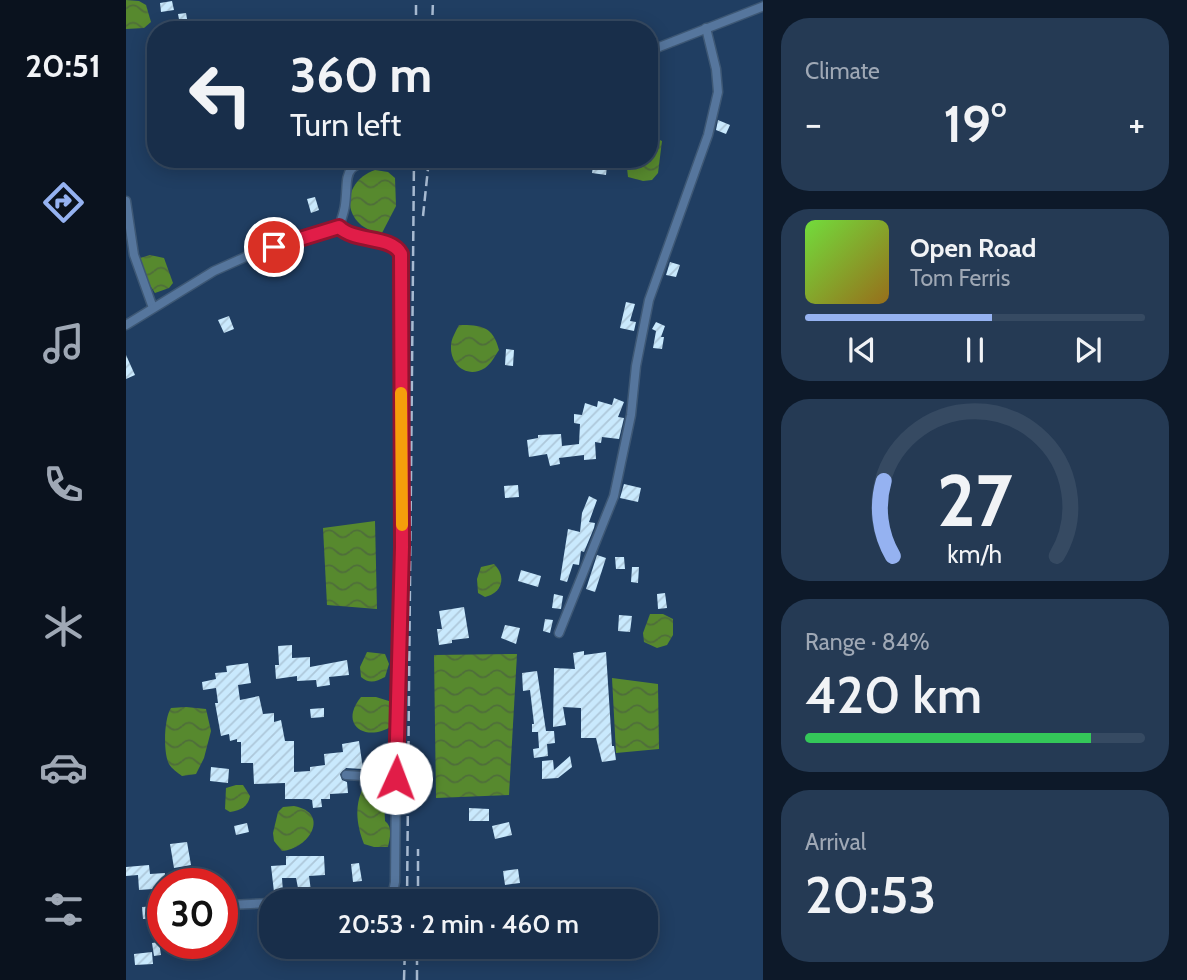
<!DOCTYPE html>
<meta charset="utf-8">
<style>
body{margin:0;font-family:Cabin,sans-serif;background:#253a54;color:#f1f3f6;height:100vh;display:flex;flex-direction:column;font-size:26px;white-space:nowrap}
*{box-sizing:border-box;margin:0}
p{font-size:23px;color:#9fa8b5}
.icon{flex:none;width:38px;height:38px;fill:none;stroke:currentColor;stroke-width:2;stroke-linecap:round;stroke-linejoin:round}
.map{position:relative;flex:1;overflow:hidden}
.drawer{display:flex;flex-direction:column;gap:18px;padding:18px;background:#0d1929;width:424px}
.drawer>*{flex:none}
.banner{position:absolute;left:21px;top:21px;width:511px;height:147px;border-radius:28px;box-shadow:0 4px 18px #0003,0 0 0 2px #364a62;background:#182e4a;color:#f1f3f6;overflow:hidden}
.speed{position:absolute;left:21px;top:868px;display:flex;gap:14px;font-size:35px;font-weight:700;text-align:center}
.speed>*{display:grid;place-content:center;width:91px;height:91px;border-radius:50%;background:#182e4a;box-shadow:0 4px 18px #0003,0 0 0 2px #364a62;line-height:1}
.speed .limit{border:10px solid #d22;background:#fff;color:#111}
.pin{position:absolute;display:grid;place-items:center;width:60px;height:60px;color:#fff;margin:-30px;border:4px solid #fff;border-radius:50%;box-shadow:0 2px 7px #0007}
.me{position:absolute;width:77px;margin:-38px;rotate:2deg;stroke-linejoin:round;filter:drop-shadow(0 0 5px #0008)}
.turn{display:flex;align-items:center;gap:24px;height:147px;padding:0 28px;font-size:32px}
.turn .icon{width:91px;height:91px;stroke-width:2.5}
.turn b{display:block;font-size:49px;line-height:60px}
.big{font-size:52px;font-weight:600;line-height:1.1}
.drawer .card{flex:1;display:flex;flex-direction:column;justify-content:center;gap:10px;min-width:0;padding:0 24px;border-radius:28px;background:#253a54}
.drawer .dial{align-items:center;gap:0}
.dial svg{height:182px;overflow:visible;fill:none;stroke:#364a62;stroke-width:7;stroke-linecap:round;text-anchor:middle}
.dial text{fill:#f1f3f6;stroke:none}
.song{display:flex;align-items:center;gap:21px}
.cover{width:84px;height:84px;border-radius:10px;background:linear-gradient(135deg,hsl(100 70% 55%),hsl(40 70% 35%))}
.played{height:7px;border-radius:4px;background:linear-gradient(90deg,#95b2f1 55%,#364a62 55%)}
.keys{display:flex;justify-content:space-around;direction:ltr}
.heat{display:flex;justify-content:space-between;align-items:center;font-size:38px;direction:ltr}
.charge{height:10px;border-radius:5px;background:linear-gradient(90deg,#34c759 84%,#364a62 0)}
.trip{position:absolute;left:133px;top:889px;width:399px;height:70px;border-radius:28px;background:#182e4a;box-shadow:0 4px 18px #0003,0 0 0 2px #364a62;font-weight:600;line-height:70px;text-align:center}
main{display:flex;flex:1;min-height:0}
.dock{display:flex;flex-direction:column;width:126px;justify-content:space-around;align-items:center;background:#0a121e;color:#9fa8b5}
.dock .icon{width:49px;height:49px}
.dock .active{color:#95b2f1}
.dock b{font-size:32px;color:#f1f3f6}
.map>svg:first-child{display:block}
.water{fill:url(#water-waves)}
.building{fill:url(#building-hatch)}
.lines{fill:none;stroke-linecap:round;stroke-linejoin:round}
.minor-casing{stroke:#3e5875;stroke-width:11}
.minor{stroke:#56769d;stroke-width:8}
.rail{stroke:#a7bad1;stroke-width:2.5;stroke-dasharray:10 5;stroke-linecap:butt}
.route-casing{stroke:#92132f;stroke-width:18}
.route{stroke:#e11d48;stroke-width:12}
.slow{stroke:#f59e0b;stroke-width:12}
</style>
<main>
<nav class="dock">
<b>20:51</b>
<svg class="icon active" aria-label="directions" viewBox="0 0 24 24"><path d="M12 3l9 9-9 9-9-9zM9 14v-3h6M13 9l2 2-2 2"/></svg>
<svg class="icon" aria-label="music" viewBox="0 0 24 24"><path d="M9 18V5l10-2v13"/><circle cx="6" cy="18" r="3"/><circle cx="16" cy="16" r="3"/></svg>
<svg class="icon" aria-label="phone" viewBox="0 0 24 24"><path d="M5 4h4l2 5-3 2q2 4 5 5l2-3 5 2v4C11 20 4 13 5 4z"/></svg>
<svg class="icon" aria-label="climate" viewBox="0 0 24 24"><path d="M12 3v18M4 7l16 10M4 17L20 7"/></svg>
<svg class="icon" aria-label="car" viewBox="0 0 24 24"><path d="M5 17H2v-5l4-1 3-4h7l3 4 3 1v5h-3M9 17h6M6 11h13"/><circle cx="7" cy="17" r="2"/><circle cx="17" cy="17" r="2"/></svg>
<svg class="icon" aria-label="filters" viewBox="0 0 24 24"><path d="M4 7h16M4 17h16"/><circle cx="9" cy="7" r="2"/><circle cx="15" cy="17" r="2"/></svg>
</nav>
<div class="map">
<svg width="638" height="980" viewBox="0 0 638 980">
<defs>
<pattern id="water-waves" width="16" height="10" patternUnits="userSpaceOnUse" patternTransform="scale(1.75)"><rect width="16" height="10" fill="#57892e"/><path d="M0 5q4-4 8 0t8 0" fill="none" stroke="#4f6e3a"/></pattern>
<pattern id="building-hatch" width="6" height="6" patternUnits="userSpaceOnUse" patternTransform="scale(1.75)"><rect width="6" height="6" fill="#c9e9fd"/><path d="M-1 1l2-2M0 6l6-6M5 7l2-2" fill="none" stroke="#aec8da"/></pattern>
</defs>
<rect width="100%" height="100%" fill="#203e62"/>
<g class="water">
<polygon points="0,0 13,1 20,5 25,22 18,28 0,29"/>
<polygon points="523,135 536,141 532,173 526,180 517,181 502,177 500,159 523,159"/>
<path d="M249 170 262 172 269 178 270 206 256 233C217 229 212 183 249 170Z"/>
<polygon points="24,255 38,258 47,283 43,288 29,293 15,272 14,258"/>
<path d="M333 325C355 325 367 326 373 350 369 356 365 364 359 368 341 379 324 365 325 346 325 339 330 331 333 325Z"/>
<polygon points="249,521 251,609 201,605 197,528"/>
<path d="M368 564C381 577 376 593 359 597L352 593 351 579 355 567Z"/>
<polygon points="524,614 537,614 547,619 547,635 541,645 531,648 518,642 517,633"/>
<path d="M241 652 259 654 263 664 259 677C250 682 243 684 235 677L234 667Z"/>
<polygon points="391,654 383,795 310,798 308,655"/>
<polygon points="486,678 532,684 533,749 490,753"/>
<path d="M235 697H250L266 702V726C240 743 212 725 235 697Z"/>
<path d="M60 707 80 709 85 731 78 758 70 774 56 776C52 773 45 768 43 764 37 753 38 718 45 708Z"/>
<path d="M239 784H263L258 799 259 821C267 827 264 838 262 847H248L238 844C230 823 228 804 239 784Z"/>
<path d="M110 785H117L124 796C122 807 115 810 104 812L99 809 100 788Z"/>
<path d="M168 806C205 813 183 849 156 851L148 841 147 833 152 812 157 807Z"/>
</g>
<g class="building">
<polygon points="46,1 48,10 35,12 34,3"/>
<polygon points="60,13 63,30 55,30 52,14"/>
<polygon points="592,120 604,125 600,134 590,130"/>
<polygon points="468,159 476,159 475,165 481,166 480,175 466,173"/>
<polygon points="189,197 193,210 185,213 181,199"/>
<polygon points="544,262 554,265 550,277 540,275"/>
<polygon points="500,302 509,304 504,321 510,322 508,331 494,328"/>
<polygon points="103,316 108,329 98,333 92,320"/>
<polygon points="530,322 539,326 535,337 538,337 536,349 527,348 530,331 526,329"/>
<polygon points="380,349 388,350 387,366 379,365"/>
<polygon points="0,355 9,375 0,379"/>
<polygon points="488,398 498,402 492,417 498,418 493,439 476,437 475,443 469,442 470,459 458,460 458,455 433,458 434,464 424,466 421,454 403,457 401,440 412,438 412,435 435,434 436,446 453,444 454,424 448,423 448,414 456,415 459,403 471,407 472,401 486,405"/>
<polygon points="498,484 515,488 512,502 494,498"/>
<polygon points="392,485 393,497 379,498 378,486"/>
<polygon points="463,496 471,500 463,522 469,523 468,528 458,552 455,551 453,565 447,564 441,582 434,580 442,529 454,532 456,513"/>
<polygon points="471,555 480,558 469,592 460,589"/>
<polygon points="489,557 498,557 499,569 490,569"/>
<polygon points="506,567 513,567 512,583 505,582"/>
<polygon points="395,570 415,576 412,587 392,581"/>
<polygon points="539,593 541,608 532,609 531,594"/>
<polygon points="428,594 437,596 435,609 426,608"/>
<polygon points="338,607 343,638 326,640 326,643 313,645 311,629 316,629 313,611"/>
<polygon points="493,615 506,616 504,632 492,631"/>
<polygon points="419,619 427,620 424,633 417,631"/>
<polygon points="379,625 394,628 390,644 375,638"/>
<polygon points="166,645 166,658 184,657 184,667 221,660 223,675 203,677 204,685 191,687 190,680 171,681 171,676 150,679 149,665 153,665 152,646"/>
<polygon points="458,651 458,655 480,652 486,746 488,746 490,760 476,762 470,738 455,738 455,708 437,707 440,725 427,727 428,668 449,669 447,653"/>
<polygon points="122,663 125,683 112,685 114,700 133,696 137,714 148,713 148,722 155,720 159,741 168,741 168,772 184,771 184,767 199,765 198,754 217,752 216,744 233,741 237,769 220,768 214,774 216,780 221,782 222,793 204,794 204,799 195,799 196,807 187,808 186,800 183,799 159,799 159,783 128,784 127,763 115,763 115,742 111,742 111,739 104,741 103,734 95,736 89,703 92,703 90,688 77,690 76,682 90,679 89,673 101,672 100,666"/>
<polygon points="411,671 420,731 428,731 429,743 421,744 422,756 408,758 407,749 413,748 412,732 406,732 406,724 408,724 404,690 397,691 396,673"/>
<polygon points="198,708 198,717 185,718 184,709"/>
<polygon points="444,756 446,767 432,778 416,779 416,761 427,760 428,770"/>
<polygon points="85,767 103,769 102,783 84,781"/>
<polygon points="343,808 363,809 363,821 343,821"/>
<polygon points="383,822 386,835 369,839 366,826"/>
<polygon points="121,823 123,832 110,835 108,826"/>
<polygon points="61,842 65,865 48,868 44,844"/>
<polygon points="160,856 198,856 199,875 183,876 185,891 173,893 170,878 156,878 157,892 148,892 145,866 160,865"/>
<polygon points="233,863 236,881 227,882 225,864"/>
<polygon points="23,865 24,874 39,873 37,901 28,902 27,889 13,890 12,875 0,876 0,867"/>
<polygon points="392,869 394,883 379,885 377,871"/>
<polygon points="30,906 31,918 17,919 16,907"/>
<polygon points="33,942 35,955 28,956 26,943"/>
<polygon points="26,952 27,964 9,965 8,954"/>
</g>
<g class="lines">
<defs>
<g id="minor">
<polyline points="523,51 638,6"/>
<polyline points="0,201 8,255 27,308"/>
<path d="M213 227C230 243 265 235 275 254L276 547 270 778 220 775"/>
<path d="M0 325 88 271 126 254 213 227C215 220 218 213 219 205 223 175 214 165 253 159"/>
<polyline points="433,633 488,496 505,415 510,366 523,300 582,135 592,92 590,69 580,28"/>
<polyline points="168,901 258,896 267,892 269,882 270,778"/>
<polyline points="103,905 145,903"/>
</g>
</defs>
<use href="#minor" class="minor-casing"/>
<use href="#minor" class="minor"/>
<g class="rail">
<polyline points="290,30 290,0"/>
<polyline points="306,30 307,0"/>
<polyline points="297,216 303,159"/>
<polyline points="281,901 288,159"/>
<polyline points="292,901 292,849"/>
<polyline points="278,980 279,947"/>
<polyline points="291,980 291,947"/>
</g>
</g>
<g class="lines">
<defs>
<path id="route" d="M148 247 213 227C230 243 265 235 275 254L276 547 270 778"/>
</defs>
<use href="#route" class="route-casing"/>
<use href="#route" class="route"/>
<polyline class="slow" points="275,393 276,525"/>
</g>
</svg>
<div class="speed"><div class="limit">30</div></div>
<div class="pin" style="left:148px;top:247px;background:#d93025"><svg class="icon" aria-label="arrive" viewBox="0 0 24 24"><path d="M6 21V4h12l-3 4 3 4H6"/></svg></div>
<svg class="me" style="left:270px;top:778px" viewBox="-20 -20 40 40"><circle r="19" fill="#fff"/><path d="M0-13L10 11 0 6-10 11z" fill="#e11d48"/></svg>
<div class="trip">20:53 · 2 min · 460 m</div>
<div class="banner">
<div class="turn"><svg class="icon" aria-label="left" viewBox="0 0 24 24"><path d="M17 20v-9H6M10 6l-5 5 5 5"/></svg><div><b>360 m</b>Turn left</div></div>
</div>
</div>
<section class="drawer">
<div class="card"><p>Climate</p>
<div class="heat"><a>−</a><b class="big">19°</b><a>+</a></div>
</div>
<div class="card">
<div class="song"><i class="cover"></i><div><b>Open Road</b><p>Tom Ferris</p></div></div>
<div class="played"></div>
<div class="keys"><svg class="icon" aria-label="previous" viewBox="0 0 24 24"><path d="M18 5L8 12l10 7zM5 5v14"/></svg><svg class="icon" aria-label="pause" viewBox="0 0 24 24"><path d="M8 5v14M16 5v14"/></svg><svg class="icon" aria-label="next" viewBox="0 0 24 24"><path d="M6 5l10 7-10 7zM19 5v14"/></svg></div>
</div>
<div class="card dial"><svg viewBox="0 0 100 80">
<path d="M14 69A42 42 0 1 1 86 69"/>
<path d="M14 69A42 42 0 0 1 10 36" stroke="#95b2f1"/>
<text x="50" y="56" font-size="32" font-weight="700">27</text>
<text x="50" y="72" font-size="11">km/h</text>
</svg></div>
<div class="card"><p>Range · 84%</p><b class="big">420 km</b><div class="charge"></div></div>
<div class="card"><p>Arrival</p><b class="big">20:53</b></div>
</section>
</main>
